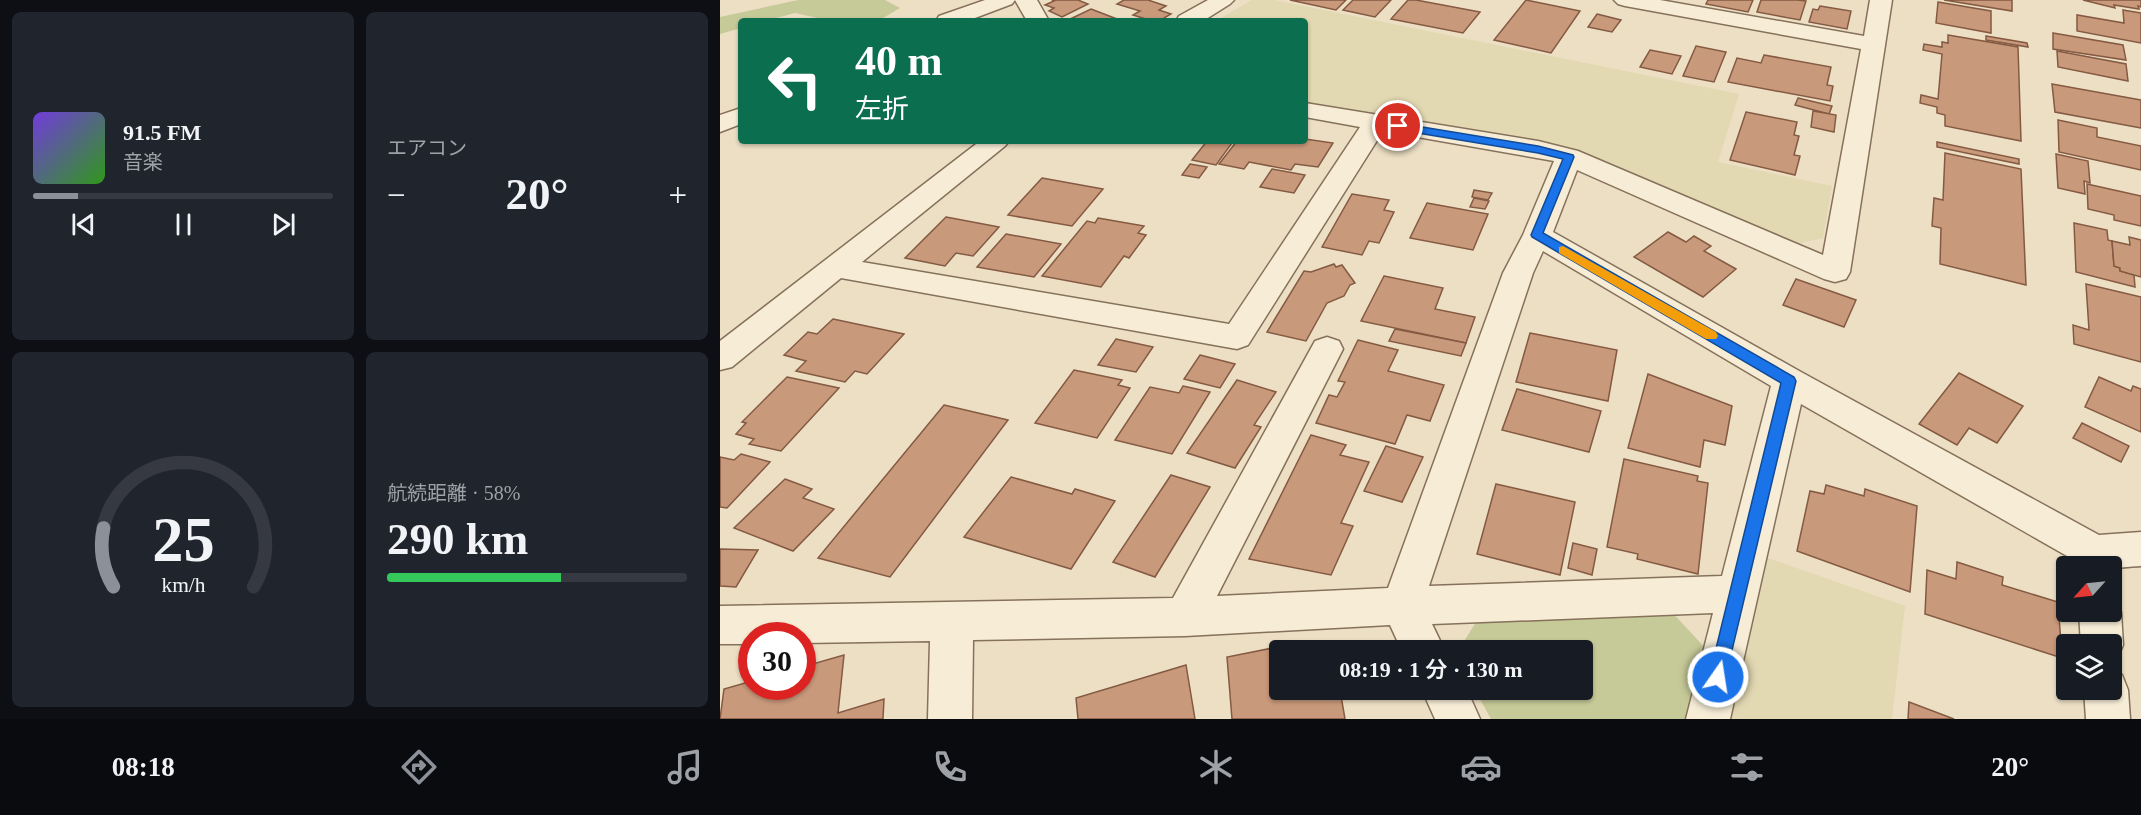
<!DOCTYPE html>
<html lang="ja">
<meta charset="utf-8">
<style>
body{margin:0;font-family:"Times New Roman","Noto Sans JP",serif;background:#20242c;color:#f1f3f6;height:100vh;display:flex;flex-direction:column;font-size:22px;white-space:nowrap}
*{box-sizing:border-box;margin:0}
p{font-size:20px;color:#9ea1a6}
.icon{flex:none;width:33px;height:33px;fill:none;stroke:currentColor;stroke-width:2;stroke-linecap:round;stroke-linejoin:round}
.map{position:relative;flex:1;overflow:hidden}
.drawer{display:flex;flex-direction:column;gap:12px;padding:12px;background:#0d0f14;width:720px}
.drawer>*{flex:none}
.top-card{position:absolute;left:18px;top:18px;width:570px;height:126px;border-radius:6px;box-shadow:0 2px 4px #0004;background:#0b6e4f;color:#fff;overflow:hidden}
.needle{width:39px;rotate:243deg}
.tools{position:absolute;left:1336px;top:556px;display:grid;gap:12px}
.tools a{display:grid;place-items:center;width:66px;height:66px;border-radius:6px;background:#171b24;box-shadow:0 2px 4px #0004;font-size:30px}
.speed{position:absolute;left:18px;top:622px;display:flex;gap:12px;font-size:30px;font-weight:700;text-align:center}
.speed>*{display:grid;place-content:center;width:78px;height:78px;border-radius:50%;background:#171b24;box-shadow:0 2px 4px #0004;line-height:1}
.speed .limit{border:9px solid #d22;background:#fff;color:#111}
.pin{position:absolute;display:grid;place-items:center;width:51px;height:51px;color:#fff;margin:-26px;border:3px solid #fff;border-radius:50%;box-shadow:0 2px 6px #0007}
.me{position:absolute;width:66px;margin:-33px;rotate:13deg;stroke-linejoin:round;filter:drop-shadow(0 0 4px #0008)}
.turn{display:flex;align-items:center;gap:21px;height:126px;padding:0 18px;font-size:27px}
.turn .icon{width:78px;height:78px;stroke-width:2.5}
.turn b{display:block;font-size:42px;line-height:51px}
.big{font-size:45px;font-weight:600;line-height:1.1}
.drawer .tile{flex:1;display:flex;flex-direction:column;justify-content:center;gap:9px;min-width:0;padding:0 21px;border-radius:9px;background:#20242c}
.drawer .dial{align-items:center;gap:0}
.dial svg{height:156px;overflow:visible;fill:none;stroke:#363941;stroke-width:7;stroke-linecap:round;text-anchor:middle}
.dial text{fill:#f1f3f6;stroke:none}
.song{display:flex;align-items:center;gap:18px}
.cover{width:72px;height:72px;border-radius:9px;background:linear-gradient(135deg,hsl(260 70% 55%),hsl(110 70% 35%))}
.played{height:6px;border-radius:3px;background:linear-gradient(90deg,#8c9099 15%,#363941 15%)}
.keys{display:flex;justify-content:space-around;direction:ltr}
.heat{display:flex;justify-content:space-between;align-items:center;font-size:33px;direction:ltr}
.charge{height:9px;border-radius:4px;background:linear-gradient(90deg,#34c759 58%,#363941 0)}
.drawer .tiles{flex:1;display:grid;gap:12px;grid-template-columns:repeat(2,1fr)}
.trip{position:absolute;left:549px;top:640px;width:324px;height:60px;border-radius:6px;background:#171b24;box-shadow:0 2px 4px #0004;font-weight:600;line-height:60px;text-align:center}
.menu{display:flex;height:96px;justify-content:space-around;align-items:center;background:#090b0e;color:#9ea1a6}
.menu .icon{width:42px;height:42px}
.menu .active{color:#8c9099}
.menu b{font-size:27px;color:#f1f3f6}
main{display:flex;flex:1;min-height:0}
.map>svg:first-child{display:block}
.farmland{fill:#e2d8b2}
.green{fill:#c6ca98}
.building{fill:#c9997b;stroke:#845a42;stroke-width:1.5}
.lines{fill:none;stroke-linecap:round;stroke-linejoin:round}
.minor-casing{stroke:#86715b;stroke-width:3}
.minor{fill:#f7edd7;fill-rule:evenodd}
.route{fill:#1a73e8;stroke:#114b97;stroke-width:1.5}
.slow{fill:#f59e0b}
</style>
<main>
<section class="drawer">
<div class="tiles">
<div class="tile">
<div class="song"><i class="cover"></i><div><b>91.5 FM</b><p>音楽</p></div></div>
<div class="played"></div>
<div class="keys"><svg class="icon" aria-label="previous" viewBox="0 0 24 24"><path d="M18 5L8 12l10 7zM5 5v14"/></svg><svg class="icon" aria-label="pause" viewBox="0 0 24 24"><path d="M8 5v14M16 5v14"/></svg><svg class="icon" aria-label="next" viewBox="0 0 24 24"><path d="M6 5l10 7-10 7zM19 5v14"/></svg></div>
</div>
<div class="tile"><p>エアコン</p>
<div class="heat"><a>−</a><b class="big">20°</b><a>+</a></div>
</div>
<div class="tile dial"><svg viewBox="0 0 100 80">
<path d="M14 69A42 42 0 1 1 86 69"/>
<path d="M14 69A42 42 0 0 1 9 39" stroke="#8c9099"/>
<text x="50" y="56" font-size="32" font-weight="700">25</text>
<text x="50" y="72" font-size="11">km/h</text>
</svg></div>
<div class="tile"><p>航続距離 · 58%</p><b class="big">290 km</b><div class="charge"></div></div>
</div>
</section>
<div class="map">
<svg width="1421" height="719" viewBox="0 0 1421 719">
<rect width="100%" height="100%" fill="#ecdfc4"/>
<g class="farmland">
<polygon points="532,0 554,0 1019,94 998,162 1112,186 1103,238 1076,244 848,147 585,102 585,21 496,21"/>
<polygon points="1042,556 1185,606 1172,719 1005,719"/>
</g>
<g class="green">
<polygon points="78,0 165,0 180,8 158,21 111,21 75,13 45,21 21,21 21,28 0,34 0,17"/>
<polygon points="950,610 987,650 971,719 771,719 755,690 862,690 862,651 738,651 761,614"/>
</g>
<g class="building">
<polygon points="332,0 358,0 368,4 342,17 329,11 334,8 325,5 334,1"/>
<polygon points="404,0 428,0 446,6 439,10 451,14 439,21 432,21 413,15 420,11 397,4"/>
<polygon points="570,0 626,0 616,10"/>
<polygon points="633,0 671,0 655,17 623,10"/>
<polygon points="688,0 696,0 760,12 743,33 671,19"/>
<polygon points="806,0 860,11 831,53 774,40"/>
<polygon points="988,0 1033,0 1028,12 986,4"/>
<polygon points="1041,0 1077,0 1086,1 1080,20 1037,12"/>
<polygon points="1224,0 1292,0 1292,11"/>
<polygon points="1363,0 1421,0 1421,7 1418,6 1419,9 1394,5 1395,8"/>
<polygon points="1218,2 1271,11 1271,33 1216,23"/>
<polygon points="1100,6 1131,11 1127,29 1089,22 1093,9 1098,10"/>
<polygon points="371,9 397,19 346,21"/>
<polygon points="1403,10 1421,13 1421,43 1357,31 1357,15 1404,23"/>
<polygon points="877,14 901,20 892,32 868,27"/>
<polygon points="1333,33 1403,45 1406,60 1333,49"/>
<polygon points="1228,35 1298,47 1301,141 1225,126 1225,115 1217,113 1217,107 1200,103 1201,95 1218,99 1222,54 1203,50 1204,44 1222,47 1222,42 1228,43"/>
<polygon points="1266,36 1307,43 1308,47 1266,40"/>
<polygon points="976,46 1006,52 994,82 963,76"/>
<polygon points="930,50 961,56 952,74 920,67"/>
<polygon points="1337,51 1406,64 1408,81 1338,67"/>
<polygon points="1044,55 1111,67 1107,85 1113,86 1110,101 1008,82 1017,58 1041,63"/>
<polygon points="1332,84 1421,100 1421,128 1335,112"/>
<polygon points="1078,98 1112,106 1109,114 1075,105"/>
<polygon points="1093,111 1116,115 1114,132 1091,127"/>
<polygon points="1026,112 1077,122 1074,135 1079,136 1074,155 1080,156 1075,175 1010,160"/>
<polygon points="1338,120 1377,128 1377,137 1421,146 1421,170 1339,152"/>
<polygon points="585,139 613,143 598,167 575,164 571,170 529,162 524,169 499,164 517,141 585,141"/>
<polygon points="487,141 512,143 496,165 472,160"/>
<polygon points="1217,142 1299,159 1299,164 1217,147"/>
<polygon points="1225,153 1301,169 1306,285 1220,264 1221,228 1212,226 1214,198 1223,200"/>
<polygon points="1336,154 1368,161 1370,183 1364,181 1365,194 1338,188"/>
<polygon points="470,164 487,167 479,178 462,175"/>
<polygon points="552,169 585,175 574,193 540,187"/>
<polygon points="322,178 383,189 352,226 288,215"/>
<polygon points="1367,184 1421,196 1421,226 1394,220 1394,215 1368,209"/>
<polygon points="754,190 772,193 768,200 752,197"/>
<polygon points="632,194 669,200 664,210 674,212 659,243 649,241 642,255 602,247"/>
<polygon points="754,198 769,201 765,209 750,207"/>
<polygon points="707,203 768,214 753,250 690,238"/>
<polygon points="226,217 279,227 253,256 236,253 225,266 185,258"/>
<polygon points="378,218 424,226 418,233 426,235 409,258 404,256 381,287 322,276 367,221 375,223"/>
<polygon points="1354,223 1387,230 1388,240 1392,241 1394,266 1400,268 1400,271 1414,275 1415,287 1356,272"/>
<polygon points="948,232 966,242 974,236 991,246 984,251 1016,269 983,297 914,257"/>
<polygon points="286,234 341,244 314,277 257,267"/>
<polygon points="1409,237 1421,240 1421,277 1400,271 1400,268 1394,266 1392,241 1410,245"/>
<polygon points="614,264 616,267 622,265 635,283 630,285 624,296 607,303 586,341 547,332 584,271 591,272"/>
<polygon points="664,276 723,288 715,309 755,317 746,343 641,321"/>
<polygon points="1076,279 1136,300 1124,327 1063,305"/>
<polygon points="1366,284 1421,297 1421,362 1354,344 1353,325 1369,330"/>
<polygon points="113,319 184,334 147,374 135,371 125,382 76,371 86,361 64,355 88,332 97,334"/>
<polygon points="675,329 746,343 741,356 669,341"/>
<polygon points="810,333 897,350 888,401 796,382"/>
<polygon points="396,339 433,347 416,372 378,365"/>
<polygon points="638,340 678,350 668,371 724,385 710,421 687,415 675,444 596,423 609,395 617,397 625,382 618,381"/>
<polygon points="480,355 515,364 500,388 464,379"/>
<polygon points="354,370 402,380 398,385 410,388 377,438 315,423"/>
<polygon points="1239,373 1303,406 1277,443 1249,428 1237,445 1199,424"/>
<polygon points="928,374 1012,406 1005,445 984,440 980,467 908,448"/>
<polygon points="67,377 119,388 61,451 29,444 34,439 16,434 26,423 22,422"/>
<polygon points="1379,377 1411,391 1413,386 1421,389 1421,432 1365,407"/>
<polygon points="517,380 556,392 534,425 541,427 515,468 467,453"/>
<polygon points="463,386 490,392 452,454 395,440 430,387 459,393"/>
<polygon points="797,389 881,411 869,452 782,430"/>
<polygon points="224,405 288,420 170,577 98,558"/>
<polygon points="1362,423 1409,446 1401,462 1353,438"/>
<polygon points="591,435 626,445 620,455 649,462 621,523 633,526 611,575 529,559"/>
<polygon points="666,446 703,457 682,502 644,491"/>
<polygon points="21,454 50,462 7,508 0,507 0,457 14,460"/>
<polygon points="904,459 978,476 977,481 988,483 978,574 917,559 918,554 887,547"/>
<polygon points="451,475 490,487 435,577 393,562"/>
<polygon points="291,477 352,494 355,489 395,501 351,569 244,537"/>
<polygon points="65,479 92,489 83,498 114,509 73,551 14,528"/>
<polygon points="776,484 855,502 840,575 757,554"/>
<polygon points="1106,485 1144,496 1145,489 1197,506 1190,592 1077,551 1090,491 1104,494"/>
<polygon points="853,543 877,549 872,575 848,568"/>
<polygon points="0,549 38,550 16,587 0,586"/>
<polygon points="1237,562 1283,577 1282,585 1338,602 1342,658 1205,614 1207,570 1236,579"/>
<polygon points="588,641 588,647 613,642 614,651 560,651 560,690 620,690 625,719 512,719 507,657"/>
<polygon points="124,655 118,713 164,699 163,719 0,719 4,689 32,681 32,687 82,687 82,667"/>
<polygon points="466,665 475,719 358,719 356,698"/>
<polygon points="1189,702 1234,719 1188,719"/>
</g>
<g class="lines">
<defs>
<g id="minor">
<polygon points="265,0 317,0 329,21 307,21 295,0 292,4 247,21 216,21 219,16"/>
<polygon points="488,0 514,0 510,4 483,21 456,21 459,16"/>
<path d="M894 0H940L1144 36 1150 0H1172L1130 272 1126 279 1115 282 1104 279 857 170 833 232 1081 372 1379 535 1421 532V566C1401 567 1380 571 1361 564L1081 404 1010 719H966L993 613 712 624 725 651H682L670 625 465 636 253 640 252 719H208L210 641 82 643V636H32V644H0V606L453 598 595 341 607 337 619 341 623 349 497 596 668 588 783 273 803 235 834 161 663 131 528 345 517 349 121 278 12 367 0 370V341L260 141H289L285 146 142 262 509 324 640 127 585 117V103L818 141 858 151 1103 255 1141 49 905 6 898 4ZM823 251 1051 386 1002 576 709 586 813 273Z"/>
<polygon points="21,108 21,124 0,132 0,115"/>
<polygon points="1392,598 1401,612 1403,645 1397,659 1392,661 1392,645 1361,645 1359,612 1392,612"/>
<polygon points="1392,671 1402,675 1408,690 1410,719 1366,719 1364,690 1392,690"/>
<polygon points="702,690 747,690 760,719 715,719"/>
</g>
</defs>
<use href="#minor" class="minor-casing"/>
<use href="#minor" class="minor"/>
</g>
<polygon class="route" points="678,123 818,146 853,155 854,157 823,233 1074,377 1076,381 1004,684 998,686 991,684 989,677 1061,383 812,237 811,235 843,159 818,153 674,129 674,124"/>
<polygon class="slow" points="843,246 996,332 998,336 996,339 986,339 839,253 839,247"/>
</svg>
<div class="tools">
<a><svg class="needle" viewBox="-14 -14 28 28"><path d="M0-13l5 13h-10z" fill="#e53935"/><path d="M0 13l5-13h-10z" fill="#9ea1a6"/></svg></a>
<a><svg class="icon" aria-label="layers" viewBox="0 0 24 24"><path d="M12 4l9 5-9 5-9-5zM3 14l9 5 9-5"/></svg></a>
</div>
<div class="speed"><div class="limit">30</div></div>
<div class="pin" style="left:678px;top:126px;background:#d93025"><svg class="icon" aria-label="arrive" viewBox="0 0 24 24"><path d="M6 21V4h12l-3 4 3 4H6"/></svg></div>
<svg class="me" style="left:998px;top:677px" viewBox="-20 -20 40 40"><circle r="17" fill="#1a73e8" stroke="#fff" stroke-width="3"/><path d="M0-11L8 9 0 5-8 9z" fill="#fff"/></svg>
<div class="trip">08:19 · 1 分 · 130 m</div>
<div class="top-card">
<div class="turn"><svg class="icon" aria-label="left" viewBox="0 0 24 24"><path d="M17 20v-9H6M10 6l-5 5 5 5"/></svg><div><b>40 m</b>左折</div></div>
</div>
</div>
</main>
<nav class="menu">
<b>08:18</b>
<svg class="icon active" aria-label="directions" viewBox="0 0 24 24"><path d="M12 3l9 9-9 9-9-9zM9 14v-3h6M13 9l2 2-2 2"/></svg>
<svg class="icon" aria-label="music" viewBox="0 0 24 24"><path d="M9 18V5l10-2v13"/><circle cx="6" cy="18" r="3"/><circle cx="16" cy="16" r="3"/></svg>
<svg class="icon" aria-label="phone" viewBox="0 0 24 24"><path d="M5 4h4l2 5-3 2q2 4 5 5l2-3 5 2v4C11 20 4 13 5 4z"/></svg>
<svg class="icon" aria-label="climate" viewBox="0 0 24 24"><path d="M12 3v18M4 7l16 10M4 17L20 7"/></svg>
<svg class="icon" aria-label="car" viewBox="0 0 24 24"><path d="M5 17H2v-5l4-1 3-4h7l3 4 3 1v5h-3M9 17h6M6 11h13"/><circle cx="7" cy="17" r="2"/><circle cx="17" cy="17" r="2"/></svg>
<svg class="icon" aria-label="filters" viewBox="0 0 24 24"><path d="M4 7h16M4 17h16"/><circle cx="9" cy="7" r="2"/><circle cx="15" cy="17" r="2"/></svg>
<b>20°</b>
</nav>
